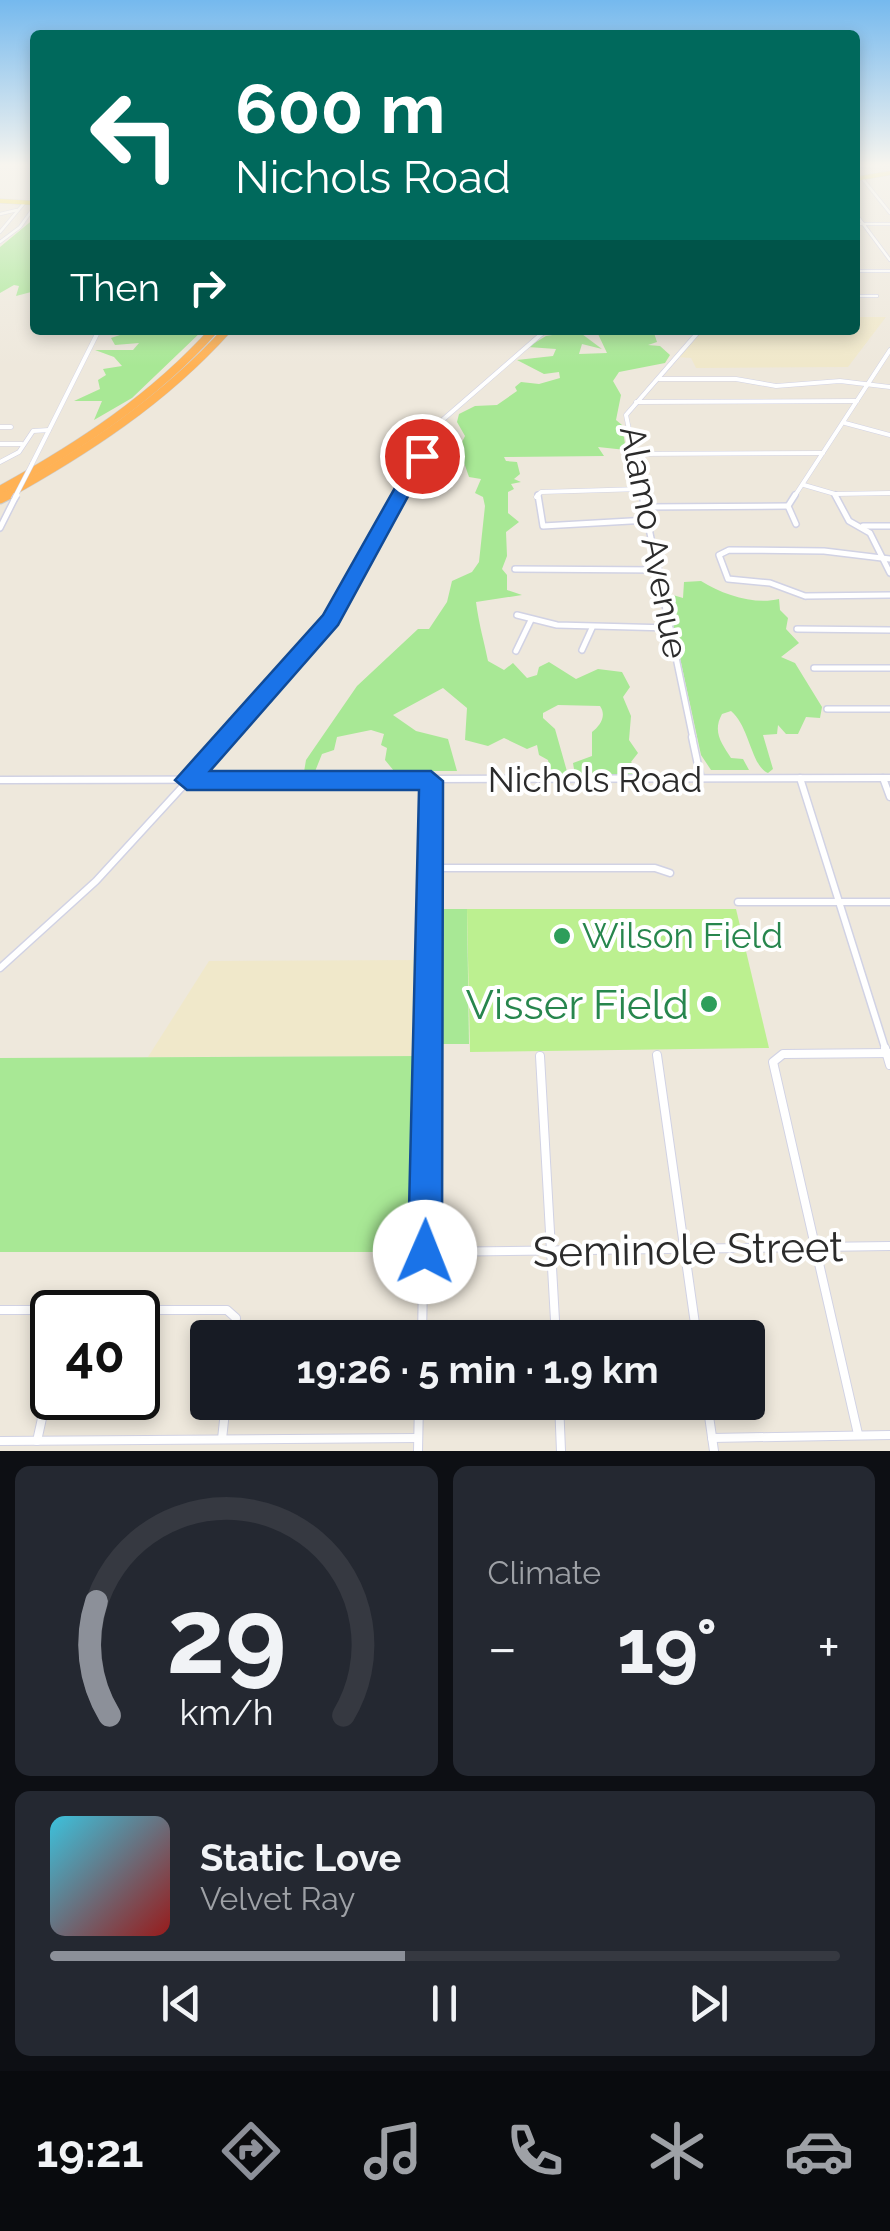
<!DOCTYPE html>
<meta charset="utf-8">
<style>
body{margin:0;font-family:Raleway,sans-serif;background:#242831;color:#f1f3f6;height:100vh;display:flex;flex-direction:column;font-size:38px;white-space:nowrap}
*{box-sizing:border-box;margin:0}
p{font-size:32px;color:#9ea1a6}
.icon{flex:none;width:55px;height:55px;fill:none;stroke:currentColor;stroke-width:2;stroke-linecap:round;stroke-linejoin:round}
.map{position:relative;height:1451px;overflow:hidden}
.details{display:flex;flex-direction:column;gap:15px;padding:15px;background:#0d0f14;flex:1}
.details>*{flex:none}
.hud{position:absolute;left:30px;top:30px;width:830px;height:305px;border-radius:10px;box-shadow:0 5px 15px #0003;background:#00695c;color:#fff;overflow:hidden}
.speed{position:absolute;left:30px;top:1290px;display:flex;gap:20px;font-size:50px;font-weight:700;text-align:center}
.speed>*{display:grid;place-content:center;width:130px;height:130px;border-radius:50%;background:#171b24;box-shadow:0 5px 15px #0003;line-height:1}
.speed .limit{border:5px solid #111;border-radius:15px;background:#fff;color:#111}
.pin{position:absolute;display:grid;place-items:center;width:85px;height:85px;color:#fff;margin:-42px;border:5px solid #fff;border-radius:50%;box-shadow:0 2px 10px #0007}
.me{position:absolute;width:110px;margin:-55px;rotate:1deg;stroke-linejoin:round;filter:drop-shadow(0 0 8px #0008)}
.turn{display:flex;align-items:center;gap:35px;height:210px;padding:0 40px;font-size:45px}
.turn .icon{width:130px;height:130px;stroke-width:2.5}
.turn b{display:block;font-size:70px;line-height:85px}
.then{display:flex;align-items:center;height:95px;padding:0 40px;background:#0003;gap:20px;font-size:38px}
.big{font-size:75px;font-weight:700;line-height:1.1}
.details .card{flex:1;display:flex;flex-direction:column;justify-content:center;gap:15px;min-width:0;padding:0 35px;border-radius:15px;background:#242831}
.details .dial{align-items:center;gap:0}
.dial svg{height:260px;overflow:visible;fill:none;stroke:#363941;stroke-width:7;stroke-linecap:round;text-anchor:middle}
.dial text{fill:#f1f3f6;stroke:none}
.song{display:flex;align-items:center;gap:30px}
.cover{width:120px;height:120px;border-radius:15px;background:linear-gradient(135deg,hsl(190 70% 55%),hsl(0 70% 35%))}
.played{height:10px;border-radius:5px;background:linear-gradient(90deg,#8c9099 45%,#363941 45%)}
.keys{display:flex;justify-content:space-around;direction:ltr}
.heat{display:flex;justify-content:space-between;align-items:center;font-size:55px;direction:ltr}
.details .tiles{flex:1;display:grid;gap:15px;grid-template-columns:1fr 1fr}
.card:last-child{grid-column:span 2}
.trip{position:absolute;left:190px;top:1320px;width:575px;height:100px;border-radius:10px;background:#171b24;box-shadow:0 5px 15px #0003;font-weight:700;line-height:100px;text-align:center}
.menu{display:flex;height:160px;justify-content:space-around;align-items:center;background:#090b0e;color:#9ea1a6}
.menu .icon{width:70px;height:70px}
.menu .selected{color:#8c9099}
.menu b{font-size:45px;color:#f1f3f6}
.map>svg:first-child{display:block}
.education{fill:#f0e8ca}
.green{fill:#a8e895}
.pitch{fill:#bcf090}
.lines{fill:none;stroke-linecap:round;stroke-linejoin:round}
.minor-far4-casing{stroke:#d1d2e4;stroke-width:4}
.minor-far3-casing{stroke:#d1d2e4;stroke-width:5}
.minor-far2-casing{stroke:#d1d2e4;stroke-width:8}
.minor-far1-casing{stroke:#d1d2e4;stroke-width:9}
.minor-casing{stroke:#d1d2e4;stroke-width:10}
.major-casing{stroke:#ccc;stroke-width:5}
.highway-far1-casing{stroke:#ccc;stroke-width:9}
.highway-casing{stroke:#ccc;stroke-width:11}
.minor-far4{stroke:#fff;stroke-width:2.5}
.minor-far3{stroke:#fff;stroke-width:4}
.minor-far2{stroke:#fff;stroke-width:5}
.minor-far1{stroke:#fff;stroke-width:6}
.minor{stroke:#fff;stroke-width:8}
.major{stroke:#f9e555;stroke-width:4}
.highway-far1{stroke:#ffb255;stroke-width:8}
.highway{stroke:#ffb255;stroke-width:9}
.minor-bridge-far1-casing{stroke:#d1d2e4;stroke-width:5;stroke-linecap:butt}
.minor-bridge-casing{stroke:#d1d2e4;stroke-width:8;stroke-linecap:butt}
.minor-bridge-far1{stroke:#fff;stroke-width:4}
.minor-bridge{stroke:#fff;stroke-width:5}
.route{fill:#1a73e8;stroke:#114b97;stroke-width:2.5}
.leisure-dot{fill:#2e9e5b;stroke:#fff;stroke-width:4}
.labels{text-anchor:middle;stroke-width:8;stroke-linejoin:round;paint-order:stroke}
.street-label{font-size:35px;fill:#2b2b2b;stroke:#fff}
.leisure-label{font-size:35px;fill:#27864d;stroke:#fff;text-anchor:start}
.near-leisure-label{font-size:42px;fill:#27864d;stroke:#fff;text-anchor:end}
.near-street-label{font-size:42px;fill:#2b2b2b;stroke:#fff}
</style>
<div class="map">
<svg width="890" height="1451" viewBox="0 0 890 1451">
<rect width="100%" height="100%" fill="#eee8dc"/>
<g class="education">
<polygon points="855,317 886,317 848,367 696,368 691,358 678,357 702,330 855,330"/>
<polygon points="425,960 422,1056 148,1057 209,961"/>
</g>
<g class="green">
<polygon points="35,218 35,291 16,296 19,286 14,285 0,293 0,247"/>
<polygon points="135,330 203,330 132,398 94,420 102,401 74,401 100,389 98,380 106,375 103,369 122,366 114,357 95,350 133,350 139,343 115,345 111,338"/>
<path d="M583 330 654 333 657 342 648 345 660 346 670 355 665 363 619 372 613 381 621 395 616 420 622 425 626 450 598 447 604 456 504 457 506 461 517 462 520 474 514 479 521 482 511 484 514 489 508 492V513L519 522 506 532 507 556 502 569 507 575V590L522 595 476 602C479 625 484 641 488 661L504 670 513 663 527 678 537 675 539 667 549 662 576 679 598 669 622 672 630 687 623 697 631 716 629 740 638 753 631 762 642 774 575 775 573 763 592 756V732C600 726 607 716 600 706L558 705 543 713V718L555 729 568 775 551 774 548 760 539 755 537 745 527 749 504 738 488 746 465 740 467 708 443 688 393 715 416 731 448 739 457 771H394L385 760 387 748 381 745 384 734 371 730 337 737 334 750 322 754 314 774 304 772 306 760 357 686 418 629H429L447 602 452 581 472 572 479 562 485 506 483 497 475 493 481 479 469 477 459 448 465 436 457 422 459 414 475 406 497 405 517 391 515 387 521 382 539 384 560 378 559 372 544 374 517 360 553 356 556 349 528 347 546 336 578 331 602 349 582 344 579 354 607 353 598 334Z"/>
<path d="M701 581C723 595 755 605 779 599L780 610 788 618 786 629 799 643 781 657 795 663 822 707 820 718 806 717 798 734H786L778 725 777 734 763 735 773 769 768 773C751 766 750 727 731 711L722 714C712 732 722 744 731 758L743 759 749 770H711L701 755 666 593 683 598 684 582Z"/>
<polygon points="434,909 467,909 469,1044 432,1044"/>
<polygon points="422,1056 414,1252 0,1252 0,1058"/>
</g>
<polygon class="pitch" points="467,909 736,909 769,1048 470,1052"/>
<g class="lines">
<defs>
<g id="minor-far4">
<polyline points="855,166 890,165"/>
<polyline points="862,178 890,213"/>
<polyline points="855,213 890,260"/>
<polyline points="0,214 17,210"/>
<polyline points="855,224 890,224"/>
<polyline points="0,232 25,202"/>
<polyline points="0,242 20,227 35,206"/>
<polyline points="855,271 890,271"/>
<polyline points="855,296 877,296"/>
</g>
<g id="minor-far3">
<polyline points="659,379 736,379 776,386 840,381 890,387"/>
<polyline points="636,402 857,401"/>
<polyline points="845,423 890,435"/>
<polyline points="0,427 11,427"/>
<polyline points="0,444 22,444"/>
<polyline points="634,454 823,453"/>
<polyline points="0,462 19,452 33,431 49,430"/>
<polyline points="32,464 99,330"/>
<polyline points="804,485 835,494 890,493"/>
<polyline points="399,497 439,423 546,330"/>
<polyline points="536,497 541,492 641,489"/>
<polyline points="643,497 626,415 700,330"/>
<polyline points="794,497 890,350"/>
</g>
<g id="minor-far2">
<polyline points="538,495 543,526 648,520"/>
<polyline points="642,495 693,739"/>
<polyline points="795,495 788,506 796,524"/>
<polyline points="835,495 849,521 870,533 890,573"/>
<polyline points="645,507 788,506"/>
<polyline points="863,526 890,526"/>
<polyline points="0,528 14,500"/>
<polyline points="515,569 659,570"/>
<polyline points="805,596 770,583 728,579 719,555 729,550 824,551 890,559"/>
<polyline points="806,596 890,595"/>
<polyline points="517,615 557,625 670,628"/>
<polyline points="797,629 890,630"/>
<polyline points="582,650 592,628"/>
<polyline points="516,651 531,620"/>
<polyline points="814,668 890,668"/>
<polyline points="827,709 890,709"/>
<polyline points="225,739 303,654 346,596 400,495"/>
</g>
<g id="minor-far1">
<polyline points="692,737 701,779"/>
<polyline points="800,778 886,1051"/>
<polyline points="883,778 890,797"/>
<polyline points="0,780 890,778"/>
<polyline points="431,868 655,868 670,873"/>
<polyline points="738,902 890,902"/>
<polyline points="0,968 96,881 228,737"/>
<polyline points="427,1051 431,781"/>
</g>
<g id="minor">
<polyline points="885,1048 890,1065"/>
<polyline points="657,1055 697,1338"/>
<polyline points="540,1056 556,1338"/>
<polyline points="425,1252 890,1246"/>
<polyline points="0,1310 227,1310 236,1318 234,1338"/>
<polyline points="422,1338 427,1048"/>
<polyline points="559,1402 561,1451"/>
<polyline points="707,1402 714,1451"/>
<polyline points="858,1434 773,1062 783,1054 890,1053"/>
<polyline points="712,1438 890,1435"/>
<polyline points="222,1439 226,1402"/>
<polyline points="0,1441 418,1438"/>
<polyline points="37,1441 52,1373"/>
<polyline points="418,1451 419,1402"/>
</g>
<g id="major">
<polyline points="855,179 890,173"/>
<polyline points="0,201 35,203"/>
</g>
<g id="highway-far1">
<path d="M0 490C80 446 153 398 214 330"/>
<path d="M3 497C86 451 163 401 227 330"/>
</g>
<polyline id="highway" points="0,499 8,495"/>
</defs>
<use href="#minor-far4" class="minor-far4-casing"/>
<use href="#minor-far3" class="minor-far3-casing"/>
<use href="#minor-far2" class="minor-far2-casing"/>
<use href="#minor-far1" class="minor-far1-casing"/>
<use href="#minor" class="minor-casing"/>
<use href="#major" class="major-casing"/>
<use href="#highway-far1" class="highway-far1-casing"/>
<use href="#highway" class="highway-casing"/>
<use href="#minor-far4" class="minor-far4"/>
<use href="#minor-far3" class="minor-far3"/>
<use href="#minor-far2" class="minor-far2"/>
<use href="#minor-far1" class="minor-far1"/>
<use href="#minor" class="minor"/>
<use href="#major" class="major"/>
<use href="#highway-far1" class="highway-far1"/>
<use href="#highway" class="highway"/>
<defs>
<polyline id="minor-bridge-far1" points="15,497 32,464"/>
<polyline id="minor-bridge" points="14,500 17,495"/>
</defs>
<use href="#minor-bridge-far1" class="minor-bridge-far1-casing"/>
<use href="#minor-bridge" class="minor-bridge-casing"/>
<use href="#minor-bridge-far1" class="minor-bridge-far1"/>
<use href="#minor-bridge" class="minor-bridge"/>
</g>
<linearGradient id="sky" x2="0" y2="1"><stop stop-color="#75b9ee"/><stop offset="0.45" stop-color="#f7f5ef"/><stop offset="1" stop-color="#f7f5ef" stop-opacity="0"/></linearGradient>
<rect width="890" height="366" fill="url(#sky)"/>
<polygon class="route" points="422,451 430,456 338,625 210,771 431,771 443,781 442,1252 437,1264 425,1269 413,1264 408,1252 419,790 187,790 175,780 323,615 413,456"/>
<g class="leisure-dot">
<circle cx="562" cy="936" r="10"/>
<circle cx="709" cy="1004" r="10"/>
</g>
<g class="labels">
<g class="street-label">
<text transform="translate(654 542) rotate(79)" y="12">Alamo Avenue</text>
<text x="595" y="792">Nichols Road</text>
</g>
<g class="leisure-label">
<text x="582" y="948">Wilson Field</text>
</g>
<g class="near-leisure-label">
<text x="689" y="1019">Visser Field</text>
</g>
<g class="near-street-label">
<text transform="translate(688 1249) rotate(-1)" y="15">Seminole Street</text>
</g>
</g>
</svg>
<div class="speed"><div class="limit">40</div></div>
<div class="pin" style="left:422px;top:456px;background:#d93025"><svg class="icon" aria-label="arrive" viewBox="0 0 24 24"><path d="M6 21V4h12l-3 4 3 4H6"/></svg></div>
<svg class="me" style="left:425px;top:1252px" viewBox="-20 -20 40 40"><circle r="19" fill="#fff"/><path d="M0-13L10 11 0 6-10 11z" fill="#1a73e8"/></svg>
<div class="trip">19:26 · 5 min · 1.9 km</div>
<div class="hud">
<div class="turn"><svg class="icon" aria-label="left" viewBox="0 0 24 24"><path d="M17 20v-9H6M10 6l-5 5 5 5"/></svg><div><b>600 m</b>Nichols Road</div></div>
<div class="then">Then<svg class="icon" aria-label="right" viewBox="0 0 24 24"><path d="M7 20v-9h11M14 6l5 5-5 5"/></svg></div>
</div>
</div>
<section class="details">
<div class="tiles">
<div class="card dial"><svg viewBox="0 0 100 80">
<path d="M14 69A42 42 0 1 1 86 69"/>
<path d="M14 69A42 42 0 0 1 10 34" stroke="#8c9099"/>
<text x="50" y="56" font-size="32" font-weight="700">29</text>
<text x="50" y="72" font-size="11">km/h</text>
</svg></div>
<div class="card"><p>Climate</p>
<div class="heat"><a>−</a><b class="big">19°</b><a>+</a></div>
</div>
<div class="card">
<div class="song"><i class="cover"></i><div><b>Static Love</b><p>Velvet Ray</p></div></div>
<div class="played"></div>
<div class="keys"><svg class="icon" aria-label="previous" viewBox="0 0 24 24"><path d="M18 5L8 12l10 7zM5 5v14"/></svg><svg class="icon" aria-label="pause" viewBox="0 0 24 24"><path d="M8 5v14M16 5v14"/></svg><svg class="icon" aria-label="next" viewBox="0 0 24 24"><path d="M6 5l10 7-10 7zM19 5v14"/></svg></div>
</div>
</div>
</section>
<nav class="menu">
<b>19:21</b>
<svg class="icon selected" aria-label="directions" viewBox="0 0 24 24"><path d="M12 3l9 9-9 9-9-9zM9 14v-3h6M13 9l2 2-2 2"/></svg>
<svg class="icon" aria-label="music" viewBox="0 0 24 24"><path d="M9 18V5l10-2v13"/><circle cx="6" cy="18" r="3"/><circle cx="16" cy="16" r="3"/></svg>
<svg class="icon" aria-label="phone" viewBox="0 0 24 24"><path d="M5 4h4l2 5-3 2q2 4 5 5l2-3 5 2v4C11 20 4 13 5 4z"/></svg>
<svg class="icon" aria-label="climate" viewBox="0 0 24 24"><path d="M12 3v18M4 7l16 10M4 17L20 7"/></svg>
<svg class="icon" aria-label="car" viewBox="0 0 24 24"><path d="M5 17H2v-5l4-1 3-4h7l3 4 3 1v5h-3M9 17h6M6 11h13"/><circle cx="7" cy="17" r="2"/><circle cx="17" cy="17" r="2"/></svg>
</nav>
